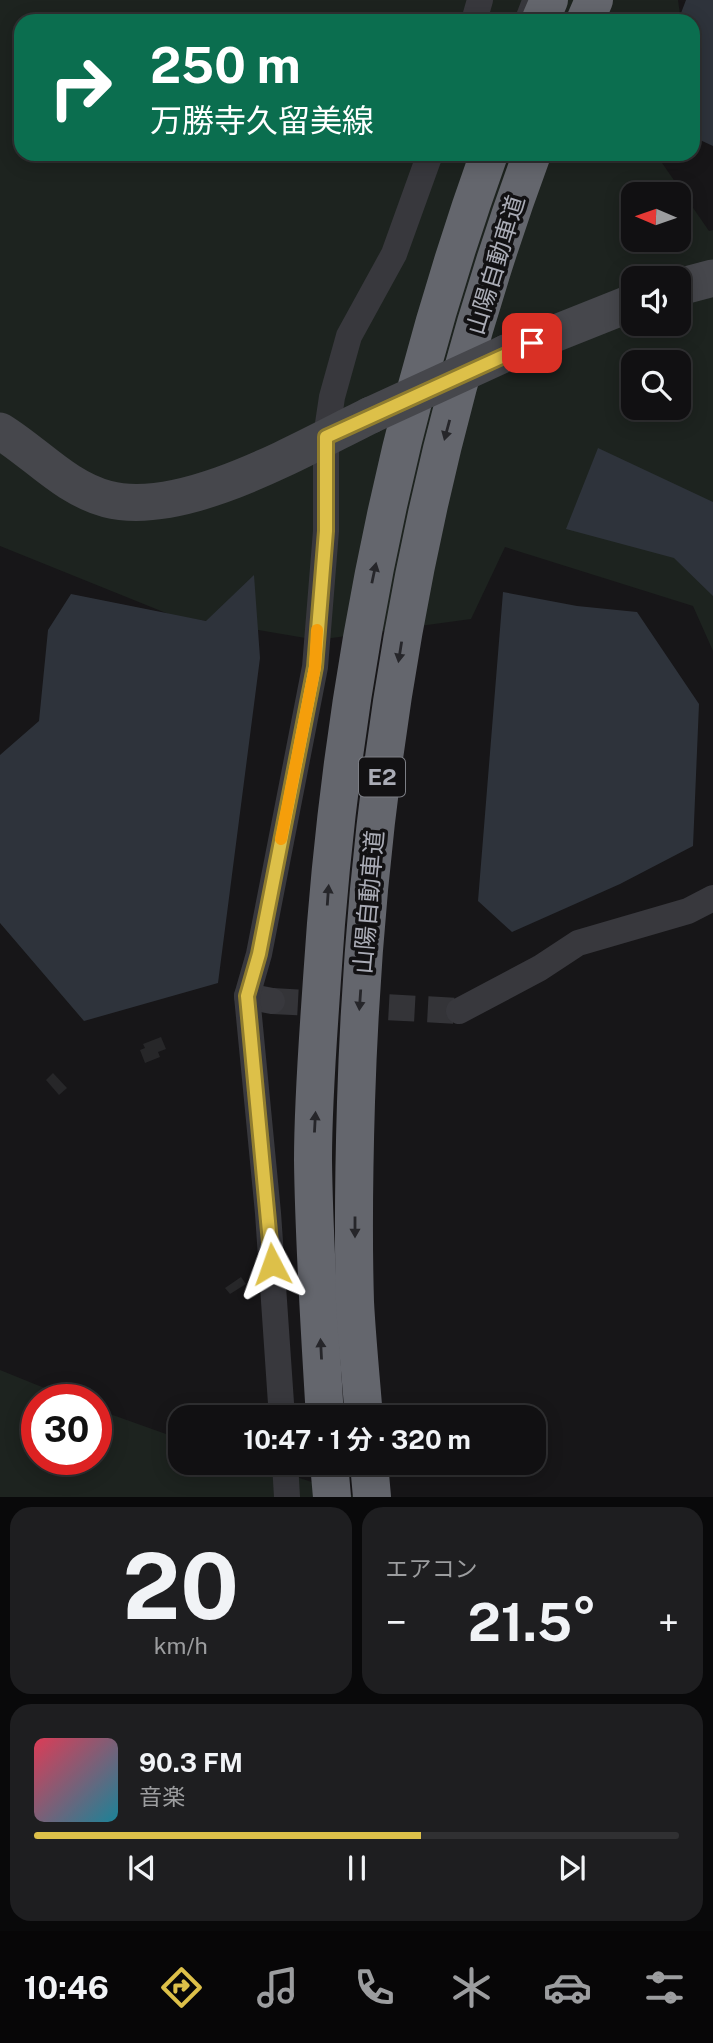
<!DOCTYPE html>
<html lang="ja">
<meta charset="utf-8">
<style>
body{margin:0;font-family:"Public Sans","Noto Sans JP",sans-serif;background:#1e1e20;color:#f1f3f6;height:100vh;display:flex;flex-direction:column;font-size:26px;white-space:nowrap}
*{box-sizing:border-box;margin:0}
p{font-size:23px;color:#9c9d9f}
.icon{flex:none;width:38px;height:38px;fill:none;stroke:currentColor;stroke-width:2;stroke-linecap:round;stroke-linejoin:round}
.map{position:relative;height:1497px;overflow:hidden}
.drawer{display:flex;flex-direction:column;gap:10px;padding:10px;background:#09090a;flex:1}
.drawer>*{flex:none}
.hud{position:absolute;left:14px;top:14px;width:686px;height:147px;border-radius:21px;box-shadow:0 4px 18px #0003,0 0 0 2px #303032;background:#0b6e4f;color:#fff;overflow:hidden}
.needle{width:46px;rotate:272deg}
.tools{position:absolute;left:621px;top:182px;display:grid;gap:14px}
.tools a{display:grid;place-items:center;width:70px;height:70px;border-radius:14px;background:#111012;box-shadow:0 4px 18px #0003,0 0 0 2px #303032;font-size:35px}
.speed{position:absolute;left:21px;top:1384px;display:flex;gap:14px;font-size:35px;font-weight:700;text-align:center}
.speed>*{display:grid;place-content:center;width:91px;height:91px;border-radius:50%;background:#111012;box-shadow:0 4px 18px #0003,0 0 0 2px #303032;line-height:1}
.speed .limit{border:10px solid #d22;background:#fff;color:#111}
.pin{position:absolute;display:grid;place-items:center;width:60px;height:60px;color:#fff;margin:-30px;border-radius:14px;box-shadow:0 4px 10px #0006}
.me{position:absolute;width:77px;margin:-38px;rotate:356deg;stroke-linejoin:round;filter:drop-shadow(0 0 5px #0008)}
.turn{display:flex;align-items:center;gap:24px;height:147px;padding:0 21px;font-size:32px}
.turn .icon{width:91px;height:91px;stroke-width:2.5}
.turn b{display:block;font-size:49px;line-height:60px}
.big{font-size:52px;font-weight:700;line-height:1.1}
.drawer .tile{flex:1;display:flex;flex-direction:column;justify-content:center;gap:10px;min-width:0;padding:0 24px;border-radius:21px;background:#1e1e20}
.drawer .dial{align-items:center;gap:0}
.dial b{font-size:91px;line-height:1}
.song{display:flex;align-items:center;gap:21px}
.cover{width:84px;height:84px;border-radius:10px;background:linear-gradient(135deg,hsl(350 70% 55%),hsl(190 70% 35%))}
.played{height:7px;border-radius:4px;background:linear-gradient(90deg,#ddc049 60%,#303032 60%)}
.keys{display:flex;justify-content:space-around;direction:ltr}
.heat{display:flex;justify-content:space-between;align-items:center;font-size:38px;direction:ltr}
.drawer .tiles{flex:1;display:grid;gap:10px;grid-template-columns:1fr 1fr}
.tile:last-child{grid-column:span 2}
.trip{position:absolute;left:168px;top:1405px;width:378px;height:70px;border-radius:21px;background:#111012;box-shadow:0 4px 18px #0003,0 0 0 2px #303032;font-weight:700;line-height:70px;text-align:center}
.tab-bar{display:flex;height:112px;justify-content:space-around;align-items:center;background:#070607;color:#9c9d9f}
.tab-bar .icon{width:49px;height:49px}
.tab-bar .current{color:#ddc049}
.tab-bar b{font-size:32px;color:#f1f3f6}
.map>svg:first-child{display:block}
.green{fill:#1d231f;fill-rule:evenodd}
.water{fill:#2e333b}
.building{fill:#272729}
.lines{fill:none;stroke-linecap:round;stroke-linejoin:round}
.street-tunnel{stroke:#343438;stroke-width:26;stroke-dasharray:26 13;stroke-linecap:butt}
.lane{stroke:#38383d;stroke-width:12}
.street{stroke:#38383d;stroke-width:26}
.secondary{stroke:#46474c;stroke-width:37}
.highway{stroke:#64666d;stroke-width:38}
.secondary-bridge{stroke:#46474c;stroke-width:37}
.oneway{fill:#26262a}
.route-casing{stroke:#907d2f;stroke-width:18}
.route{stroke:#ddc049;stroke-width:12}
.slow{stroke:#f59e0b;stroke-width:12}
.labels{text-anchor:middle;stroke-width:7;stroke-linejoin:round;paint-order:stroke}
.shield{fill:#121113;stroke:#7c7e85;stroke-width:2}
.shield-label{font-size:23px;font-weight:bold;fill:#aaacb6}
.street-label{font-size:24px;fill:#aaacb6;stroke:#121113}
</style>
<div class="map">
<svg width="713" height="1497" viewBox="0 0 713 1497">
<rect width="100%" height="100%" fill="#171618"/>
<g class="green">
<path d="M0 0H678L681 21H21V154H661L660 160 709 231 713 230V651L693 606 505 547 471 619 317 640 171 615 0 546ZM634 194H679V240H634ZM634 278H679V324H634ZM634 362H679V408H634Z"/>
<polygon points="0,1370 74,1400 37,1400 37,1460 96,1460 96,1409 180,1439 180,1463 253,1463 358,1497 0,1497"/>
</g>
<g class="water">
<polygon points="686,0 713,0 713,146 700,140 693,126 693,21 678,21"/>
<polygon points="598,448 713,502 713,596 674,558 566,529"/>
<polygon points="254,575 260,658 218,983 84,1021 0,923 0,755 39,721 48,630 71,594 206,621"/>
<polygon points="503,592 577,606 637,612 699,704 693,846 620,884 512,932 478,901"/>
</g>
<g class="building">
<polygon points="161,1037 166,1049 158,1052 160,1057 145,1063 140,1050 145,1048 143,1044"/>
<polygon points="53,1073 67,1088 59,1095 46,1080"/>
<polygon points="241,1277 246,1284 230,1294 225,1288"/>
</g>
<g class="lines">
<polyline class="street-tunnel" points="272,1001 459,1011"/>
<polyline class="lane" points="520,21 528,0"/>
<g class="street">
<polyline points="474,21 480,0"/>
<polyline points="247,996 272,1001"/>
<polyline points="459,1011 540,968 578,943 688,911 713,898"/>
<polyline points="282,1418 268,1213 247,996 259,954 315,667 326,531 326,437 332,397 349,336 394,254 430,154"/>
<polyline points="285,1463 287,1497"/>
</g>
<g class="secondary">
<polyline points="679,287 713,278"/>
<polyline points="506,353 634,302"/>
<path d="M0 431C36 453 65 488 107 499 184 519 303 448 371 415"/>
</g>
<g class="highway">
<polyline points="540,21 549,0"/>
<polyline points="585,21 594,0"/>
<path d="M325 1418C320 1332 314 1246 313 1160 313 1100 318 1039 322 979 340 698 394 419 489 154"/>
<path d="M364 1418C361 1379 357 1340 355 1302 353 1235 354 1168 356 1102 366 779 420 457 532 154"/>
<polyline points="329,1463 332,1497"/>
<polyline points="369,1463 372,1497"/>
</g>
<polyline class="secondary-bridge" points="371,415 506,353"/>
</g>
<defs><path id="oneway-solid" d="M-6-.8H1V-3.2L6.5 0L1 3.2V.8H-6Z" transform="scale(1.75)"/></defs>
<g class="oneway">
<use href="#oneway-solid" transform="translate(447 430) rotate(105)"/>
<use href="#oneway-solid" transform="translate(374 573) rotate(-78)"/>
<use href="#oneway-solid" transform="translate(400 652) rotate(99)"/>
<use href="#oneway-solid" transform="translate(328 895) rotate(-86)"/>
<use href="#oneway-solid" transform="translate(360 1000) rotate(94)"/>
<use href="#oneway-solid" transform="translate(315 1122) rotate(-87)"/>
<use href="#oneway-solid" transform="translate(355 1227) rotate(90)"/>
<use href="#oneway-solid" transform="translate(321 1349) rotate(-93)"/>
</g>
<g class="lines">
<defs>
<polyline id="route" points="272,1264 247,996 259,954 315,667 326,531 326,437 532,343"/>
</defs>
<use href="#route" class="route-casing"/>
<use href="#route" class="route"/>
<polyline class="slow" points="281,839 315,667 317,630"/>
</g>
<g class="labels">
<rect class="shield" x="359" y="757.5" width="46" height="39" rx="5"/>
<g class="shield-label">
<text x="382" y="785">E2</text>
</g>
<g class="street-label">
<text transform="translate(496 265) rotate(-73)" y="8">山陽自動車道</text>
<text transform="translate(369 902) rotate(-85)" y="8">山陽自動車道</text>
</g>
</g>
</svg>
<div class="tools">
<a><svg class="needle" viewBox="-14 -14 28 28"><path d="M0-13l5 13h-10z" fill="#e53935"/><path d="M0 13l5-13h-10z" fill="#9c9d9f"/></svg></a>
<a><svg class="icon" aria-label="sound" viewBox="0 0 24 24"><path d="M4 9h4l5-4v14l-5-4H4zM17 9q2 3 0 6"/></svg></a>
<a><svg class="icon" aria-label="search" viewBox="0 0 24 24"><circle cx="10" cy="10" r="6"/><path d="M15 15l6 6"/></svg></a>
</div>
<div class="speed"><div class="limit">30</div></div>
<div class="pin" style="left:532px;top:343px;background:#d93025"><svg class="icon" aria-label="arrive" viewBox="0 0 24 24"><path d="M6 21V4h12l-3 4 3 4H6"/></svg></div>
<svg class="me" style="left:272px;top:1264px" viewBox="-20 -20 40 40"><path d="M0-17L14 15 0 8-14 15z" fill="#ddc049" stroke="#fff" stroke-width="4"/></svg>
<div class="trip">10:47 · 1 分 · 320 m</div>
<div class="hud">
<div class="turn"><svg class="icon" aria-label="right" viewBox="0 0 24 24"><path d="M7 20v-9h11M14 6l5 5-5 5"/></svg><div><b>250 m</b>万勝寺久留美線</div></div>
</div>
</div>
<section class="drawer">
<div class="tiles">
<div class="tile dial"><b>20</b><p>km/h</p></div>
<div class="tile"><p>エアコン</p>
<div class="heat"><a>−</a><b class="big">21.5°</b><a>+</a></div>
</div>
<div class="tile">
<div class="song"><i class="cover"></i><div><b>90.3 FM</b><p>音楽</p></div></div>
<div class="played"></div>
<div class="keys"><svg class="icon" aria-label="previous" viewBox="0 0 24 24"><path d="M18 5L8 12l10 7zM5 5v14"/></svg><svg class="icon" aria-label="pause" viewBox="0 0 24 24"><path d="M8 5v14M16 5v14"/></svg><svg class="icon" aria-label="next" viewBox="0 0 24 24"><path d="M6 5l10 7-10 7zM19 5v14"/></svg></div>
</div>
</div>
</section>
<nav class="tab-bar">
<b>10:46</b>
<svg class="icon current" aria-label="directions" viewBox="0 0 24 24"><path d="M12 3l9 9-9 9-9-9zM9 14v-3h6M13 9l2 2-2 2"/></svg>
<svg class="icon" aria-label="music" viewBox="0 0 24 24"><path d="M9 18V5l10-2v13"/><circle cx="6" cy="18" r="3"/><circle cx="16" cy="16" r="3"/></svg>
<svg class="icon" aria-label="phone" viewBox="0 0 24 24"><path d="M5 4h4l2 5-3 2q2 4 5 5l2-3 5 2v4C11 20 4 13 5 4z"/></svg>
<svg class="icon" aria-label="climate" viewBox="0 0 24 24"><path d="M12 3v18M4 7l16 10M4 17L20 7"/></svg>
<svg class="icon" aria-label="car" viewBox="0 0 24 24"><path d="M5 17H2v-5l4-1 3-4h7l3 4 3 1v5h-3M9 17h6M6 11h13"/><circle cx="7" cy="17" r="2"/><circle cx="17" cy="17" r="2"/></svg>
<svg class="icon" aria-label="filters" viewBox="0 0 24 24"><path d="M4 7h16M4 17h16"/><circle cx="9" cy="7" r="2"/><circle cx="15" cy="17" r="2"/></svg>
</nav>
